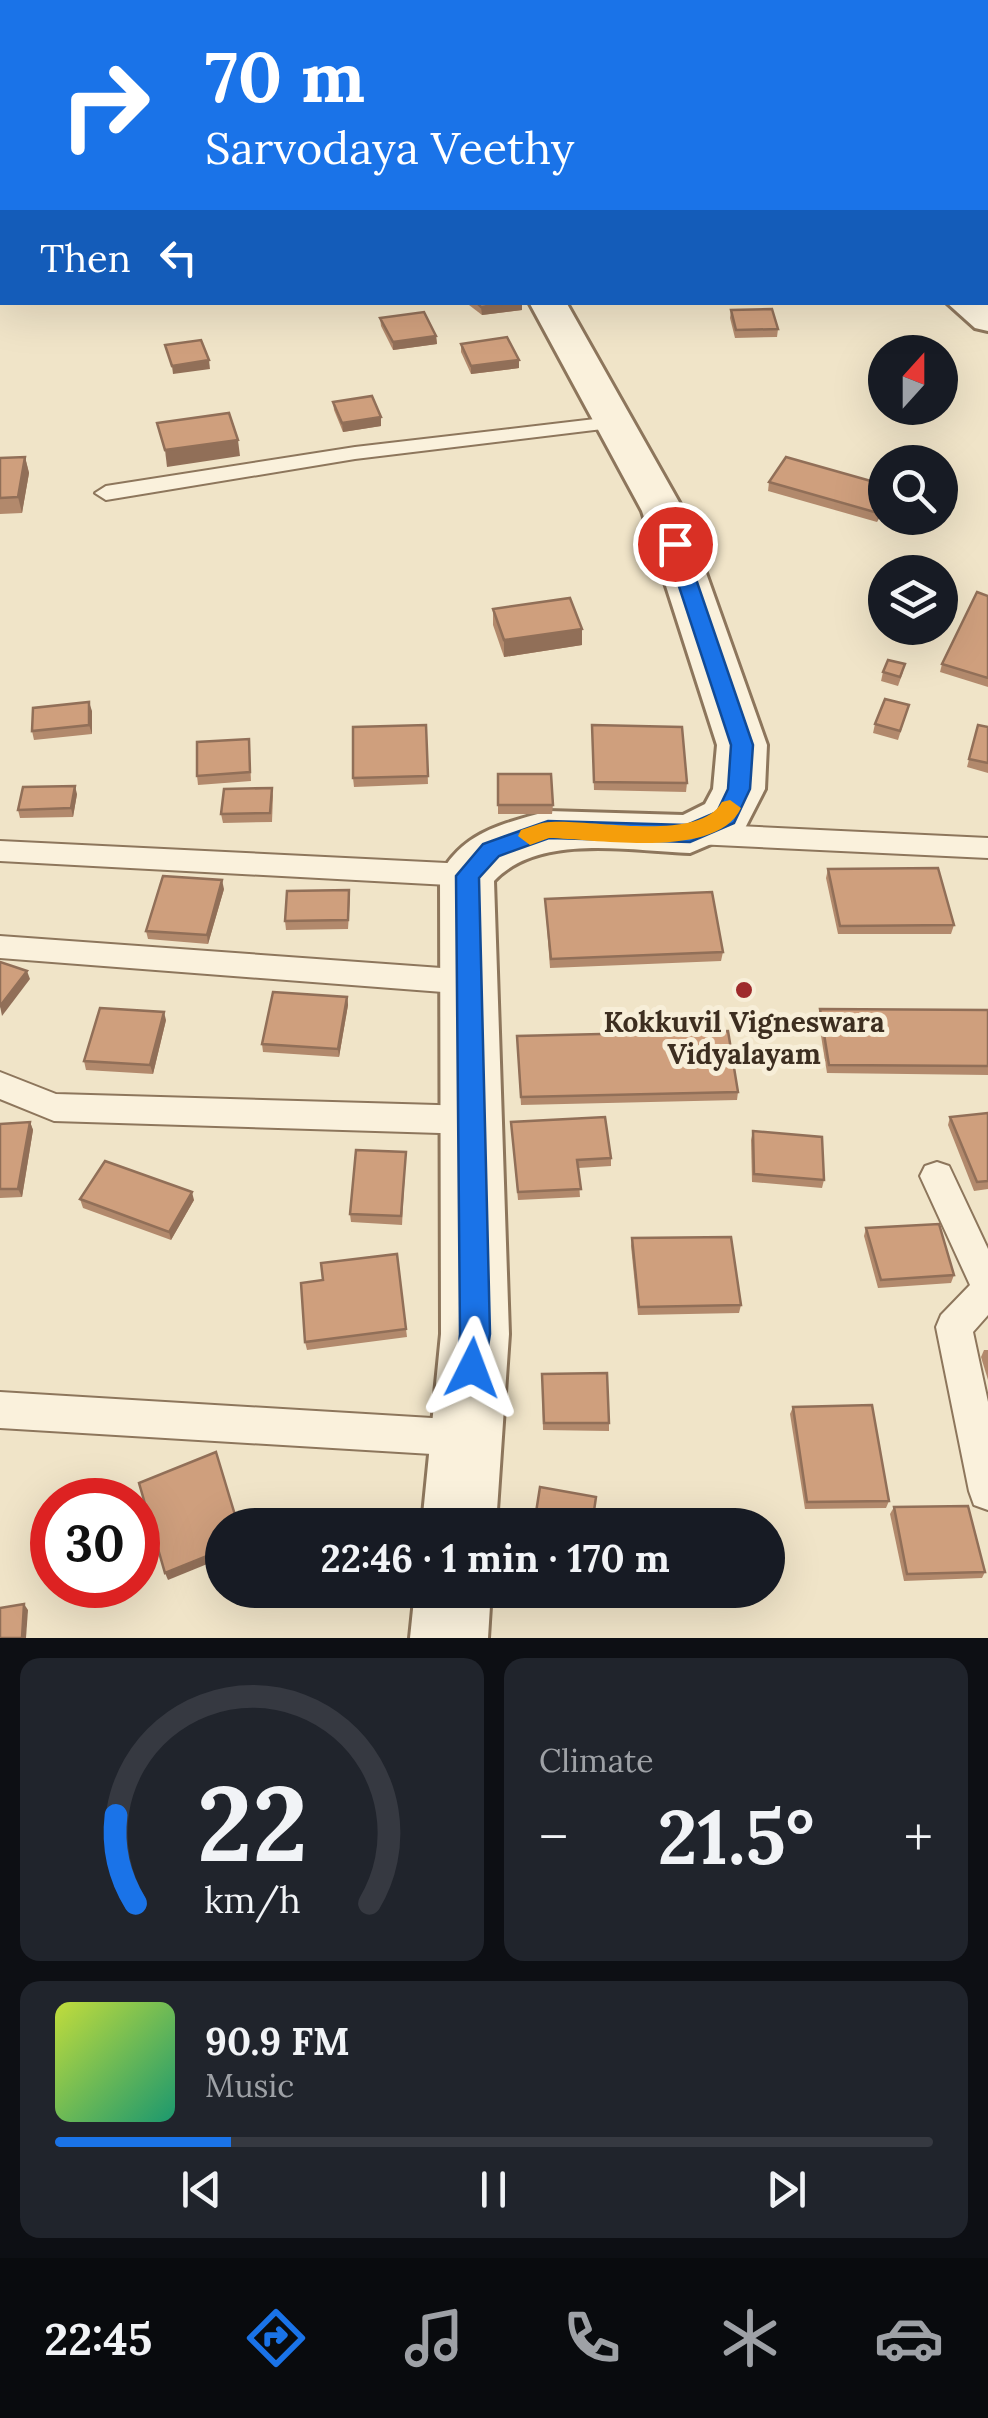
<!DOCTYPE html>
<meta charset="utf-8">
<style>
body{margin:0;font-family:Lora,serif;background:#20242c;color:#f1f3f6;height:100vh;display:flex;flex-direction:column;font-size:38px;white-space:nowrap}
*{box-sizing:border-box;margin:0}
p{font-size:32px;color:#9ea1a6}
.icon{flex:none;width:55px;height:55px;fill:none;stroke:currentColor;stroke-width:2;stroke-linecap:round;stroke-linejoin:round}
.map{position:relative;height:1638px;overflow:hidden}
.panel{display:flex;flex-direction:column;gap:20px;padding:20px;background:#0d0f14;flex:1}
.panel>*{flex:none}
.hud{position:absolute;left:0px;top:0px;width:990px;height:305px;box-shadow:0 10px 40px #0002;background:#1a73e8;color:#fff;overflow:hidden}
.needle{width:65px;rotate:21deg}
.controls{position:absolute;left:868px;top:335px;display:grid;gap:20px}
.controls a{display:grid;place-items:center;width:90px;height:90px;border-radius:50%;background:#171b24;box-shadow:0 10px 40px #0002;font-size:50px}
.speed{position:absolute;left:30px;top:1478px;display:flex;gap:20px;font-size:50px;font-weight:700;text-align:center}
.speed>*{display:grid;place-content:center;width:130px;height:130px;border-radius:50%;background:#171b24;box-shadow:0 10px 40px #0002;line-height:1}
.speed .limit{border:15px solid #d22;background:#fff;color:#111}
.pin{position:absolute;display:grid;place-items:center;width:85px;height:85px;color:#fff;margin:-42px;border:5px solid #fff;border-radius:50%;box-shadow:0 2px 10px #0007}
.me{position:absolute;width:110px;margin:-55px;rotate:3deg;stroke-linejoin:round;filter:drop-shadow(0 0 8px #0008)}
.turn{display:flex;align-items:center;gap:35px;height:210px;padding:0 40px;font-size:45px}
.turn .icon{width:130px;height:130px;stroke-width:2.5}
.turn b{display:block;font-size:70px;line-height:85px}
.then{display:flex;align-items:center;height:95px;padding:0 40px;background:#0003;gap:20px;font-size:38px}
.big{font-size:75px;font-weight:800;line-height:1.1}
.panel .tile{flex:1;display:flex;flex-direction:column;justify-content:center;gap:15px;min-width:0;padding:0 35px;border-radius:20px;background:#20242c}
.panel .dial{align-items:center;gap:0}
.dial svg{height:260px;overflow:visible;fill:none;stroke:#363941;stroke-width:7;stroke-linecap:round;text-anchor:middle}
.dial text{fill:#f1f3f6;stroke:none}
.song{display:flex;align-items:center;gap:30px}
.cover{width:120px;height:120px;border-radius:15px;background:linear-gradient(135deg,hsl(70 70% 55%),hsl(160 70% 35%))}
.played{height:10px;border-radius:5px;background:linear-gradient(90deg,#1a73e8 20%,#363941 20%)}
.keys{display:flex;justify-content:space-around;direction:ltr}
.heat{display:flex;justify-content:space-between;align-items:center;font-size:55px;direction:ltr}
.panel .tiles{flex:1;display:grid;gap:20px;grid-template-columns:1fr 1fr}
.tile:last-child{grid-column:span 2}
.trip{position:absolute;left:205px;top:1508px;width:580px;height:100px;border-radius:50px;background:#171b24;box-shadow:0 10px 40px #0002;font-weight:800;line-height:100px;text-align:center}
.tabs{display:flex;height:160px;justify-content:space-around;align-items:center;background:#090b0e;color:#9ea1a6}
.tabs .icon{width:70px;height:70px}
.tabs .on{color:#1a73e8}
.tabs b{font-size:45px;color:#f1f3f6}
.map>svg:first-child{display:block}
.lines{fill:none;stroke-linecap:round;stroke-linejoin:round}
.lane-casing{stroke:#8d765c;stroke-width:4}
.street-casing{stroke:#8d765c;stroke-width:6}
.lane{fill:#faf1dc;fill-rule:evenodd}
.street{fill:#faf1dc;fill-rule:evenodd}
.wall{fill:#b2896c}
.shaded-wall{fill:#916f58}
.building{fill:#cf9f7d;stroke:#916f58;stroke-width:2.5}
.route{fill:#1a73e8;stroke:#114b97;stroke-width:2.5}
.slow{fill:#f59e0b}
.poi-dot{fill:#9e2a2b;stroke:#f7eed8;stroke-width:4}
.labels{text-anchor:middle;stroke-width:10;stroke-linejoin:round;paint-order:stroke}
.poi-label{font-size:28px;font-weight:bold;fill:#3d2e20;stroke:#f7eed8}
</style>
<div class="map">
<svg width="988" height="1638" viewBox="0 0 988 1638">
<rect width="100%" height="100%" fill="#f0e4c8"/>
<g class="lines">
<defs>
<g id="lane">
<polygon points="612,417 619,419 623,423 619,427 355,459 106,500 95,493 106,486 355,447"/>
<polygon points="696,824 988,838 988,858 696,844 686,841 682,834 686,827"/>
<polygon points="0,841 467,864 477,868 481,875 477,882 467,886 0,861"/>
<polygon points="0,936 469,970 480,974 484,982 480,990 469,994 0,958"/>
<polygon points="0,1072 56,1094 472,1106 483,1110 488,1120 483,1130 472,1134 54,1121 0,1099"/>
<polygon points="937,1162 949,1166 988,1249 988,1315 973,1332 988,1402 988,1510 974,1505 969,1491 936,1327 941,1315 970,1285 920,1176 925,1166"/>
<polygon points="0,1392 465,1420 478,1425 484,1438 478,1451 465,1456 0,1428"/>
</g>
<g id="street">
<polygon points="420,0 448,0 448,2 421,2"/>
<polygon points="734,0 762,0 762,2 735,2"/>
<rect x="0" y="87" width="2" height="18"/>
<path d="M529 302H566L684 511 767 745 765 789 744 830 690 853C629 851 539 833 494 881L509 1334 496 1525H422L441 1334 440 875C464 831 503 824 548 811L683 815 705 804 713 789 717 745 642 511Z"/>
<polygon points="946,302 988,302 988,331 975,328"/>
<polygon points="415,1590 491,1590 488,1638 410,1638"/>
</g>
</defs>
<use href="#lane" class="lane-casing"/>
<use href="#street" class="street-casing"/>
<use href="#lane" class="lane"/>
<use href="#street" class="street"/>
</g>
<g class="wall">
<rect x="195" y="0" width="23" height="2"/>
<polygon points="491,0 525,0 525,2 493,2"/>
<polygon points="665,0 723,0 723,2 666,2"/>
<polygon points="469,302 522,302 522,310 482,315 469,305"/>
<polygon points="731,310 778,329 777,337 735,338 730,318"/>
<polygon points="380,318 436,336 437,344 393,350 381,326"/>
<polygon points="461,344 519,368 471,374 461,352"/>
<polygon points="333,402 381,426 343,432 334,410"/>
<polygon points="25,457 29,473 22,513 0,514 0,458"/>
<polygon points="769,482 885,485 877,522 768,491"/>
<polygon points="988,596 988,687 940,672 942,664"/>
<polygon points="493,609 582,645 504,657 493,625"/>
<polygon points="883,672 903,672 898,686 881,681"/>
<polygon points="909,705 898,740 873,733 875,724"/>
<polygon points="92,711 92,734 34,740 32,731"/>
<polygon points="426,725 428,784 354,787 353,778"/>
<polygon points="592,725 687,783 686,792 594,790"/>
<polygon points="978,725 988,727 988,773 967,767"/>
<polygon points="249,739 251,781 198,785 197,776"/>
<polygon points="498,774 553,805 552,814 498,814"/>
<polygon points="272,788 273,796 272,822 223,823 221,814"/>
<polygon points="77,794 73,817 20,818 18,810"/>
<polygon points="828,869 954,925 951,934 838,934 826,878"/>
<polygon points="224,889 208,944 148,939 146,931"/>
<polygon points="350,898 348,929 286,930 285,921"/>
<polygon points="545,899 723,952 721,961 550,968"/>
<polygon points="347,997 348,1005 339,1057 263,1052 262,1044"/>
<polygon points="820,1009 988,1010 988,1075 827,1073 818,1017"/>
<polygon points="166,1020 153,1074 86,1070 84,1061"/>
<polygon points="517,1044 738,1092 737,1100 521,1105"/>
<polygon points="988,1113 988,1189 974,1191 948,1125 950,1117"/>
<polygon points="30,1122 33,1130 22,1197 0,1198 0,1124"/>
<polygon points="511,1122 611,1158 611,1166 578,1168 580,1197 518,1200"/>
<polygon points="753,1131 824,1180 822,1188 752,1182 751,1140"/>
<polygon points="406,1152 402,1225 351,1222 350,1214"/>
<polygon points="80,1199 194,1200 171,1240 83,1208"/>
<polygon points="866,1228 954,1275 951,1283 878,1288 864,1236"/>
<polygon points="632,1238 741,1305 739,1313 638,1315 631,1246"/>
<polygon points="406,1329 407,1337 307,1350 305,1342"/>
<polygon points="984,1350 988,1350 988,1380 981,1357"/>
<polygon points="542,1374 609,1423 609,1431 543,1430"/>
<polygon points="793,1407 889,1501 886,1508 805,1509 790,1414"/>
<polygon points="894,1507 985,1572 982,1578 904,1581 890,1514"/>
</g>
<g class="shaded-wall">
<polygon points="515,302 522,302 522,310 482,315 481,307"/>
<polygon points="436,336 437,344 393,350 393,342"/>
<polygon points="209,360 210,369 173,374 172,366"/>
<polygon points="519,360 519,368 471,374 471,366"/>
<polygon points="381,417 381,426 343,432 342,423"/>
<polygon points="238,440 240,456 167,467 165,450"/>
<polygon points="25,457 29,473 22,513 18,497"/>
<polygon points="885,503 885,508 877,522 878,513"/>
<polygon points="582,629 582,645 504,657 504,640"/>
<polygon points="89,702 92,711 92,734 89,725"/>
<polygon points="75,786 77,794 73,817 71,808"/>
<polygon points="222,880 224,889 208,944 207,935"/>
<polygon points="27,971 30,979 2,1016 0,1006"/>
<polygon points="347,997 348,1005 339,1057 338,1049"/>
<polygon points="164,1012 166,1020 153,1074 150,1065"/>
<polygon points="30,1122 33,1130 22,1197 18,1189"/>
<polygon points="192,1192 194,1200 171,1240 169,1232"/>
<polygon points="222,1550 222,1558 168,1580 165,1573"/>
<polygon points="24,1604 28,1610 26,1638 22,1638"/>
</g>
<g class="building">
<polygon points="476,302 515,302 481,307"/>
<polygon points="772,309 778,329 736,330 731,310"/>
<polygon points="424,312 436,336 393,342 380,318"/>
<polygon points="507,337 519,360 471,366 461,344"/>
<polygon points="201,340 209,360 172,366 165,345"/>
<polygon points="372,396 381,417 342,423 333,402"/>
<polygon points="229,413 238,440 165,450 157,423"/>
<polygon points="25,457 18,497 0,498 0,458"/>
<polygon points="786,457 885,485 885,503 878,513 769,482"/>
<polygon points="977,592 988,596 988,678 942,664"/>
<polygon points="570,598 582,629 504,640 493,609"/>
<polygon points="888,660 905,664 900,677 883,672"/>
<polygon points="885,699 909,705 900,731 875,724"/>
<polygon points="89,702 89,725 32,731 33,708"/>
<polygon points="426,725 428,776 353,778 353,727"/>
<polygon points="592,725 682,727 687,783 594,782"/>
<polygon points="978,725 988,727 988,763 969,759"/>
<polygon points="249,739 250,772 197,776 197,742"/>
<polygon points="498,774 551,774 553,805 498,805"/>
<polygon points="75,786 71,808 18,810 23,787"/>
<polygon points="272,788 270,813 221,814 224,789"/>
<polygon points="938,868 954,925 840,926 828,869"/>
<polygon points="163,876 222,880 207,935 146,931"/>
<polygon points="349,890 348,920 285,921 287,891"/>
<polygon points="712,892 723,952 551,959 545,899"/>
<polygon points="0,962 27,971 0,1006"/>
<polygon points="273,992 347,997 338,1049 262,1044"/>
<polygon points="100,1008 164,1012 150,1065 84,1061"/>
<polygon points="820,1009 988,1010 988,1066 829,1065"/>
<polygon points="728,1031 738,1092 521,1097 517,1036"/>
<polygon points="988,1113 988,1181 977,1182 950,1117"/>
<polygon points="605,1117 611,1158 577,1160 581,1189 518,1192 511,1122"/>
<polygon points="30,1122 18,1189 0,1189 0,1124"/>
<polygon points="753,1131 822,1137 824,1180 754,1174"/>
<polygon points="356,1150 406,1152 401,1216 350,1214"/>
<polygon points="105,1161 192,1192 169,1232 80,1199"/>
<polygon points="939,1224 954,1275 881,1280 866,1228"/>
<polygon points="731,1237 741,1305 639,1307 632,1238"/>
<polygon points="397,1254 406,1329 305,1342 301,1283 323,1280 321,1263"/>
<polygon points="607,1373 609,1423 544,1423 542,1374"/>
<polygon points="872,1405 889,1501 807,1502 793,1407"/>
<polygon points="216,1452 238,1525 222,1525 222,1550 165,1573 139,1483"/>
<polygon points="540,1487 596,1497 592,1525 534,1525"/>
<polygon points="968,1506 985,1572 907,1574 894,1507"/>
<polygon points="24,1604 22,1638 0,1638 0,1608"/>
</g>
<polygon class="route" points="675,539 684,544 753,745 750,789 734,823 690,842 549,838 499,856 479,878 490,1334 483,1378 472,1383 462,1378 457,1368 460,1334 456,876 483,844 548,821 687,825 717,812 728,789 731,745 665,544"/>
<path class="slow" d="M730 800 741 808C717 860 598 839 549 838L530 845 518 836 521 830C531 827 541 822 551 822 593 819 699 843 722 802Z"/>
<circle class="poi-dot" cx="744" cy="990" r="10"/>
<g class="labels">
<g class="poi-label">
<text x="744" y="1032">Kokkuvil Vigneswara<tspan x="744" dy="32">Vidyalayam</tspan></text>
</g>
</g>
</svg>
<div class="controls">
<a><svg class="needle" viewBox="-14 -14 28 28"><path d="M0-13l5 13h-10z" fill="#e53935"/><path d="M0 13l5-13h-10z" fill="#9ea1a6"/></svg></a>
<a><svg class="icon" aria-label="search" viewBox="0 0 24 24"><circle cx="10" cy="10" r="6"/><path d="M15 15l6 6"/></svg></a>
<a><svg class="icon" aria-label="layers" viewBox="0 0 24 24"><path d="M12 4l9 5-9 5-9-5zM3 14l9 5 9-5"/></svg></a>
</div>
<div class="speed"><div class="limit">30</div></div>
<div class="pin" style="left:675px;top:544px;background:#d93025"><svg class="icon" aria-label="arrive" viewBox="0 0 24 24"><path d="M6 21V4h12l-3 4 3 4H6"/></svg></div>
<svg class="me" style="left:472px;top:1368px" viewBox="-20 -20 40 40"><path d="M0-17L14 15 0 8-14 15z" fill="#1a73e8" stroke="#fff" stroke-width="4"/></svg>
<div class="trip">22:46 · 1 min · 170 m</div>
<div class="hud">
<div class="turn"><svg class="icon" aria-label="right" viewBox="0 0 24 24"><path d="M7 20v-9h11M14 6l5 5-5 5"/></svg><div><b>70 m</b>Sarvodaya Veethy</div></div>
<div class="then">Then<svg class="icon" aria-label="left" viewBox="0 0 24 24"><path d="M17 20v-9H6M10 6l-5 5 5 5"/></svg></div>
</div>
</div>
<section class="panel">
<div class="tiles">
<div class="tile dial"><svg viewBox="0 0 100 80">
<path d="M14 69A42 42 0 1 1 86 69"/>
<path d="M14 69A42 42 0 0 1 8 42" stroke="#1a73e8"/>
<text x="50" y="56" font-size="32" font-weight="700">22</text>
<text x="50" y="72" font-size="11">km/h</text>
</svg></div>
<div class="tile"><p>Climate</p>
<div class="heat"><a>−</a><b class="big">21.5°</b><a>+</a></div>
</div>
<div class="tile">
<div class="song"><i class="cover"></i><div><b>90.9 FM</b><p>Music</p></div></div>
<div class="played"></div>
<div class="keys"><svg class="icon" aria-label="previous" viewBox="0 0 24 24"><path d="M18 5L8 12l10 7zM5 5v14"/></svg><svg class="icon" aria-label="pause" viewBox="0 0 24 24"><path d="M8 5v14M16 5v14"/></svg><svg class="icon" aria-label="next" viewBox="0 0 24 24"><path d="M6 5l10 7-10 7zM19 5v14"/></svg></div>
</div>
</div>
</section>
<nav class="tabs">
<b>22:45</b>
<svg class="icon on" aria-label="directions" viewBox="0 0 24 24"><path d="M12 3l9 9-9 9-9-9zM9 14v-3h6M13 9l2 2-2 2"/></svg>
<svg class="icon" aria-label="music" viewBox="0 0 24 24"><path d="M9 18V5l10-2v13"/><circle cx="6" cy="18" r="3"/><circle cx="16" cy="16" r="3"/></svg>
<svg class="icon" aria-label="phone" viewBox="0 0 24 24"><path d="M5 4h4l2 5-3 2q2 4 5 5l2-3 5 2v4C11 20 4 13 5 4z"/></svg>
<svg class="icon" aria-label="climate" viewBox="0 0 24 24"><path d="M12 3v18M4 7l16 10M4 17L20 7"/></svg>
<svg class="icon" aria-label="car" viewBox="0 0 24 24"><path d="M5 17H2v-5l4-1 3-4h7l3 4 3 1v5h-3M9 17h6M6 11h13"/><circle cx="7" cy="17" r="2"/><circle cx="17" cy="17" r="2"/></svg>
</nav>
